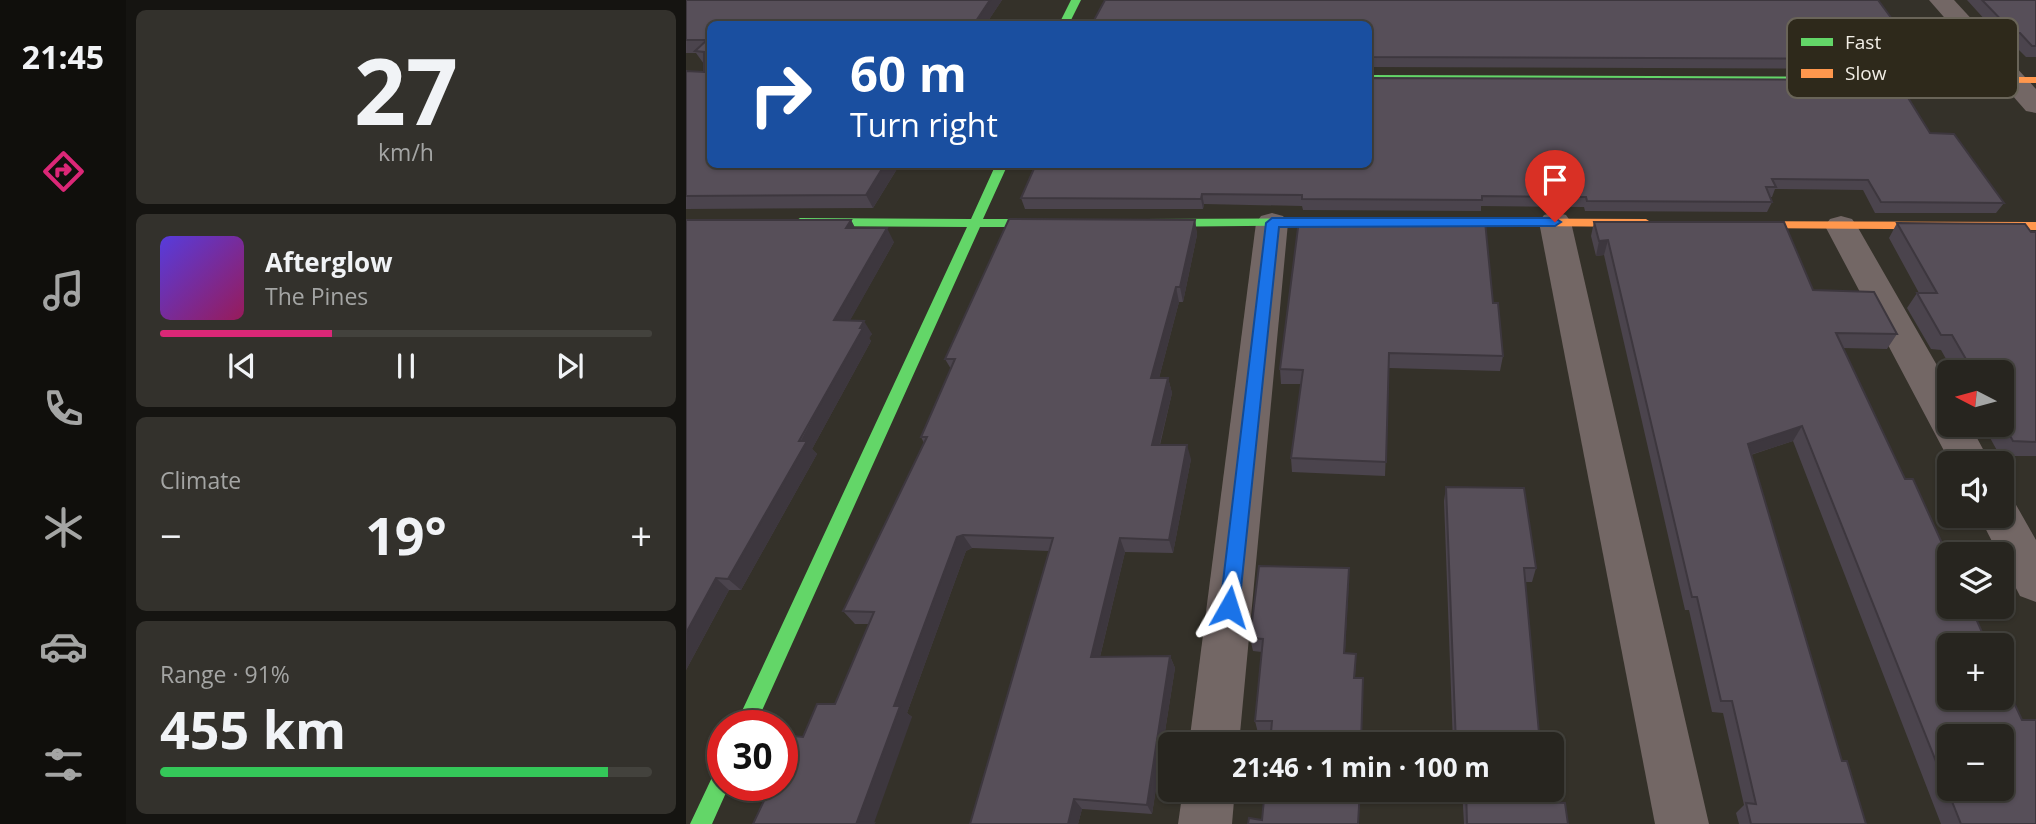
<!DOCTYPE html>
<meta charset="utf-8">
<style>
body{margin:0;font-family:"Open Sans",sans-serif;background:#33312c;color:#f1f3f6;height:100vh;display:flex;flex-direction:column;font-size:26px;white-space:nowrap}
*{box-sizing:border-box;margin:0}
p{font-size:23px;color:#a4a5a4}
.icon{flex:none;width:38px;height:38px;fill:none;stroke:currentColor;stroke-width:2;stroke-linecap:round;stroke-linejoin:round}
.map{position:relative;flex:1;overflow:hidden}
.details{display:flex;flex-direction:column;gap:10px;padding:10px;background:#151411;width:560px}
.details>*{flex:none}
.top-card{position:absolute;left:21px;top:21px;width:665px;height:147px;border-radius:10px;box-shadow:0 2px 5px #0004,0 0 0 2px #43423d;background:#1a4fa0;color:#fff;overflow:hidden}
.needle{width:46px;rotate:276deg}
.tools{position:absolute;left:1251px;top:360px;display:grid;gap:14px}
.tools a{display:grid;place-items:center;width:77px;height:77px;border-radius:10px;background:#27251f;box-shadow:0 2px 5px #0004,0 0 0 2px #43423d;font-size:35px}
.speed{position:absolute;left:21px;top:710px;display:flex;gap:14px;font-size:35px;font-weight:700;text-align:center}
.speed>*{display:grid;place-content:center;width:91px;height:91px;border-radius:50%;background:#27251f;box-shadow:0 2px 5px #0004,0 0 0 2px #43423d;line-height:1}
.speed .limit{border:10px solid #d22;background:#fff;color:#111}
.pin{position:absolute;display:grid;place-items:center;width:60px;height:60px;color:#fff;margin:-72px -30px;border-radius:50% 50% 50% 0;rotate:-45deg;box-shadow:0 0 7px #0007}
.pin .icon{rotate:45deg}
.me{position:absolute;width:77px;margin:-38px;rotate:6deg;stroke-linejoin:round;filter:drop-shadow(0 0 5px #0008)}
.turn{display:flex;align-items:center;gap:24px;height:147px;padding:0 28px;font-size:32px}
.turn .icon{width:91px;height:91px;stroke-width:2.5}
.turn b{display:block;font-size:49px;line-height:60px}
.big{font-size:52px;font-weight:700;line-height:1.1}
.details .tile{flex:1;display:flex;flex-direction:column;justify-content:center;gap:10px;min-width:0;padding:0 24px;border-radius:10px;background:#33312c}
.details .dial{align-items:center;gap:0}
.dial b{font-size:91px;line-height:1}
.song{display:flex;align-items:center;gap:21px}
.cover{width:84px;height:84px;border-radius:10px;background:linear-gradient(135deg,hsl(250 70% 55%),hsl(330 70% 35%))}
.played{height:7px;border-radius:4px;background:linear-gradient(90deg,#db2777 35%,#43423d 35%)}
.keys{display:flex;justify-content:space-around;direction:ltr}
.heat{display:flex;justify-content:space-between;align-items:center;font-size:38px;direction:ltr}
.charge{height:10px;border-radius:5px;background:linear-gradient(90deg,#34c759 91%,#43423d 0)}
.trip{position:absolute;left:472px;top:732px;width:406px;height:70px;border-radius:10px;background:#27251f;box-shadow:0 2px 5px #0004,0 0 0 2px #43423d;font-weight:700;line-height:70px;text-align:center}
main{display:flex;flex:1;min-height:0}
.tabs{display:flex;flex-direction:column;width:126px;justify-content:space-around;align-items:center;background:#100f0c;color:#a4a5a4}
.tabs .icon{width:49px;height:49px}
.tabs .on{color:#db2777}
.tabs b{font-size:32px;color:#f1f3f6}
.map>svg:first-child{display:block}
.lines{fill:none;stroke-linecap:round;stroke-linejoin:round}
.street{fill:#736765;fill-rule:evenodd}
.fast{fill:#63d668;fill-rule:evenodd}
.slow{fill:#ff974d;fill-rule:evenodd}
.wall{fill:#4b444d}
.shaded-wall{fill:#3d373e}
.building{fill:#574f59;stroke:#3d373e;stroke-width:2;fill-rule:evenodd}
.route{fill:#1a73e8;stroke:#114b97;stroke-width:2}
.key{fill:#2e291b;stroke:#696458;stroke-width:2}
.key-label{font-size:19px;fill:#f2eee6}
</style>
<main>
<nav class="tabs">
<b>21:45</b>
<svg class="icon on" aria-label="directions" viewBox="0 0 24 24"><path d="M12 3l9 9-9 9-9-9zM9 14v-3h6M13 9l2 2-2 2"/></svg>
<svg class="icon" aria-label="music" viewBox="0 0 24 24"><path d="M9 18V5l10-2v13"/><circle cx="6" cy="18" r="3"/><circle cx="16" cy="16" r="3"/></svg>
<svg class="icon" aria-label="phone" viewBox="0 0 24 24"><path d="M5 4h4l2 5-3 2q2 4 5 5l2-3 5 2v4C11 20 4 13 5 4z"/></svg>
<svg class="icon" aria-label="climate" viewBox="0 0 24 24"><path d="M12 3v18M4 7l16 10M4 17L20 7"/></svg>
<svg class="icon" aria-label="car" viewBox="0 0 24 24"><path d="M5 17H2v-5l4-1 3-4h7l3 4 3 1v5h-3M9 17h6M6 11h13"/><circle cx="7" cy="17" r="2"/><circle cx="17" cy="17" r="2"/></svg>
<svg class="icon" aria-label="filters" viewBox="0 0 24 24"><path d="M4 7h16M4 17h16"/><circle cx="9" cy="7" r="2"/><circle cx="15" cy="17" r="2"/></svg>
</nav>
<section class="details">
<div class="tile dial"><b>27</b><p>km/h</p></div>
<div class="tile">
<div class="song"><i class="cover"></i><div><b>Afterglow</b><p>The Pines</p></div></div>
<div class="played"></div>
<div class="keys"><svg class="icon" aria-label="previous" viewBox="0 0 24 24"><path d="M18 5L8 12l10 7zM5 5v14"/></svg><svg class="icon" aria-label="pause" viewBox="0 0 24 24"><path d="M8 5v14M16 5v14"/></svg><svg class="icon" aria-label="next" viewBox="0 0 24 24"><path d="M6 5l10 7-10 7zM19 5v14"/></svg></div>
</div>
<div class="tile"><p>Climate</p>
<div class="heat"><a>−</a><b class="big">19°</b><a>+</a></div>
</div>
<div class="tile"><p>Range · 91%</p><b class="big">455 km</b><div class="charge"></div></div>
</section>
<div class="map">
<svg width="1350" height="824" viewBox="0 0 1350 824">
<rect width="100%" height="100%" fill="#343129"/>
<g class="lines">
<g class="street">
<polygon points="1243,0 1268,0 1350,89 1350,113 1340,111"/>
<polygon points="869,212 880,215 885,222 1023,824 969,824 853,222 858,215"/>
<polygon points="586,213 597,216 602,223 553,744 503,744 570,223 575,216"/>
<polygon points="1155,216 1166,219 1171,226 1264,388 1264,425 1284,425 1305,464 1265,464 1139,226 1144,219"/>
<polygon points="1316,499 1329,503 1350,540 1350,602 1334,596 1316,561 1316,555 1313,555 1293,516 1316,516"/>
<polygon points="497,789 549,789 546,824 492,824"/>
</g>
<g class="fast">
<polygon points="385,0 395,0 383,24 373,24"/>
<polygon points="682,75 1254,77 1259,80 1254,83 682,81"/>
<polygon points="310,164 322,164 297,219 372,219 378,223 372,227 294,227 69,726 49,726 281,227 114,226 108,222 114,218 285,219"/>
<polygon points="666,218 671,219 671,225 457,227 451,223 457,219"/>
<polygon points="37,766 37,786 43,786 26,824 4,824 30,769"/>
</g>
<g class="slow">
<polygon points="1254,77 1350,77 1350,83 1250,82 1250,78"/>
<polygon points="748,218 960,219 966,223 960,227 743,225 743,219"/>
<polygon points="1049,221 1350,222 1350,230 1044,228 1044,222"/>
</g>
</g>
<g class="wall">
<polygon points="0,0 316,0 300,24 24,24 24,164 214,164 187,208 0,209 0,71 18,72 18,64 10,53 0,53"/>
<polygon points="1281,0 1350,0 1350,57 1340,57 1327,44 1321,44"/>
<polygon points="682,24 1217,34 1214,38 1217,42 1213,52 1193,52 1197,59 1193,69 682,67"/>
<polygon points="1244,133 1318,203 1310,213 1189,213 1177,190 1089,189 1086,197 1084,197 1086,202 1081,212 899,211 898,207 795,206 795,211 617,210 616,206 518,204 517,209 339,209 335,198"/>
<polygon points="0,220 165,220 169,228 208,242 164,320 186,334 183,338 185,341 126,449 131,454 55,590 43,590 0,670"/>
<polygon points="509,220 511,235 497,302 493,302 473,378 482,378 486,393 474,445 505,459 487,553 439,552 414,657 484,656 489,668 466,814 396,809 392,824 284,824 363,551 286,548 280,551 221,713 226,717 67,824 117,737 149,704 183,624 169,624 157,611 238,443 235,437 265,369 259,359"/>
<polygon points="908,222 1127,290 1211,334 1201,349 1157,348 1350,824 1255,824 1107,441 1065,455 1156,761 1180,824 1053,824 1050,813 1058,805 1037,713 1026,712 1003,610 999,610 918,255 910,256 905,236"/>
<polygon points="1211,223 1350,232 1350,456 1314,456 1297,425 1316,425 1316,373 1268,373 1255,350 1245,349 1221,308 1231,293 1233,293 1203,238"/>
<polygon points="807,303 817,356 814,371 703,368 699,476 606,472 605,458 615,384 595,384 594,369"/>
<polygon points="760,487 850,568 846,582 839,582 854,744 767,744 758,501"/>
<polygon points="663,568 659,653 670,654 669,678 585,733 572,733 569,721 576,652 567,651 564,638"/>
<polygon points="776,789 858,789 859,802 882,824 778,824"/>
</g>
<g class="shaded-wall">
<polygon points="304,0 316,0 300,24 288,24"/>
<polygon points="199,164 214,164 187,208 180,195"/>
<polygon points="516,194 518,204 517,209 515,199"/>
<polygon points="165,220 172,234 160,228"/>
<polygon points="509,220 511,235 497,302 494,287"/>
<polygon points="201,228 208,242 157,333 148,320"/>
<polygon points="922,240 918,255 910,256 913,241"/>
<polygon points="490,287 493,302 469,393 465,378"/>
<polygon points="178,321 186,334 183,338 185,341 126,449 131,454 55,590 42,579"/>
<polygon points="482,378 486,393 470,459 466,445"/>
<polygon points="1116,426 1107,441 1054,458 1062,444"/>
<polygon points="501,445 505,459 487,553 483,540"/>
<polygon points="277,535 286,548 280,551 221,713 226,717 188,823 189,824 174,824 171,822 208,706 271,537"/>
<polygon points="434,538 439,552 411,669 405,657"/>
<polygon points="663,568 663,582 658,666 658,653"/>
<polygon points="30,578 43,590 0,670 0,633"/>
<polygon points="484,656 489,668 466,814 461,805"/>
<polygon points="388,799 396,809 392,824 382,824"/>
</g>
<g class="building">
<polygon points="0,0 304,0 288,24 24,24 24,164 199,164 180,195 0,196 0,71 18,72 18,52 9,51 21,40 0,40"/>
<polygon points="419,0 1192,0 1217,34 1211,33 1217,42 1187,42 1197,59 682,57 682,24 406,24"/>
<polygon points="1296,0 1350,0 1350,46 1346,46 1334,33 1328,33"/>
<polygon points="682,78 1211,80 1244,133 1268,134 1318,203 1195,202 1182,180 1086,179 1090,187 1080,187 1086,202 901,201 900,197 796,196 796,200 616,199 616,195 516,194 515,199 335,198 350,164 682,164"/>
<polygon points="323,219 509,220 494,287 490,287 465,378 482,378 466,445 501,445 483,540 434,538 405,657 484,656 461,805 388,799 382,824 284,824 367,538 277,535 271,537 208,706 214,706 171,822 188,823 187,824 67,824 85,786 96,786 96,761 107,736 117,737 131,704 149,704 188,612 157,611 241,437 235,437 269,359 259,359"/>
<polygon points="0,220 165,220 160,228 201,228 148,320 178,321 174,328 177,328 113,441 121,441 42,579 30,578 0,633"/>
<polygon points="613,220 799,221 807,303 812,303 817,356 703,353 700,462 605,458 617,370 594,369"/>
<path d="M908 222H1098L1127 290 1188 292 1211 334 1150 333 1219 479H1227L1264 561V607H1285L1302 646H1264V698H1316V677L1336 720H1350V824H1275L1116 426 1062 444 1156 761H1161L1180 824H1065L1060 803 1070 804 1046 701H1035L1011 597H1006L922 240 913 241ZM1264 737H1316V789H1264Z"/>
<polygon points="1211,223 1339,224 1345,232 1350,232 1350,442 1327,441 1316,422 1316,373 1288,373 1266,335 1255,335 1231,293 1251,293"/>
<polygon points="760,487 838,488 850,568 838,568 854,744 770,744"/>
<polygon points="573,566 663,568 658,653 670,654 668,678 677,678 675,744 584,744 586,721 569,721 577,639 564,638"/>
<polygon points="579,789 674,789 672,824 562,824 563,818 576,820"/>
<polygon points="780,789 858,789 859,802 879,803 882,824 781,824"/>
</g>
<polygon class="route" points="586,218 869,218 875,222 869,226 593,227 553,607 550,613 543,615 537,613 534,607 580,223"/>
<rect x="1101" y="18" width="231" height="80" rx="10" class="key"/>
<rect x="1115" y="38" width="32" height="8" fill="#63d668"/>
<rect x="1115" y="69" width="32" height="9" fill="#ff974d"/>
<g class="key-label">
<text x="1159" y="49">Fast</text>
<text x="1159" y="80">Slow</text>
</g>
</svg>
<div class="tools">
<a><svg class="needle" viewBox="-14 -14 28 28"><path d="M0-13l5 13h-10z" fill="#e53935"/><path d="M0 13l5-13h-10z" fill="#a4a5a4"/></svg></a>
<a><svg class="icon" aria-label="sound" viewBox="0 0 24 24"><path d="M4 9h4l5-4v14l-5-4H4zM17 9q2 3 0 6"/></svg></a>
<a><svg class="icon" aria-label="layers" viewBox="0 0 24 24"><path d="M12 4l9 5-9 5-9-5zM3 14l9 5 9-5"/></svg></a>
<a>+</a>
<a>−</a>
</div>
<div class="speed"><div class="limit">30</div></div>
<div class="pin" style="left:869px;top:222px;background:#d93025"><svg class="icon" aria-label="arrive" viewBox="0 0 24 24"><path d="M6 21V4h12l-3 4 3 4H6"/></svg></div>
<svg class="me" style="left:543px;top:607px" viewBox="-20 -20 40 40"><path d="M0-17L14 15 0 8-14 15z" fill="#1a73e8" stroke="#fff" stroke-width="4"/></svg>
<div class="trip">21:46 · 1 min · 100 m</div>
<div class="top-card">
<div class="turn"><svg class="icon" aria-label="right" viewBox="0 0 24 24"><path d="M7 20v-9h11M14 6l5 5-5 5"/></svg><div><b>60 m</b>Turn right</div></div>
</div>
</div>
</main>
